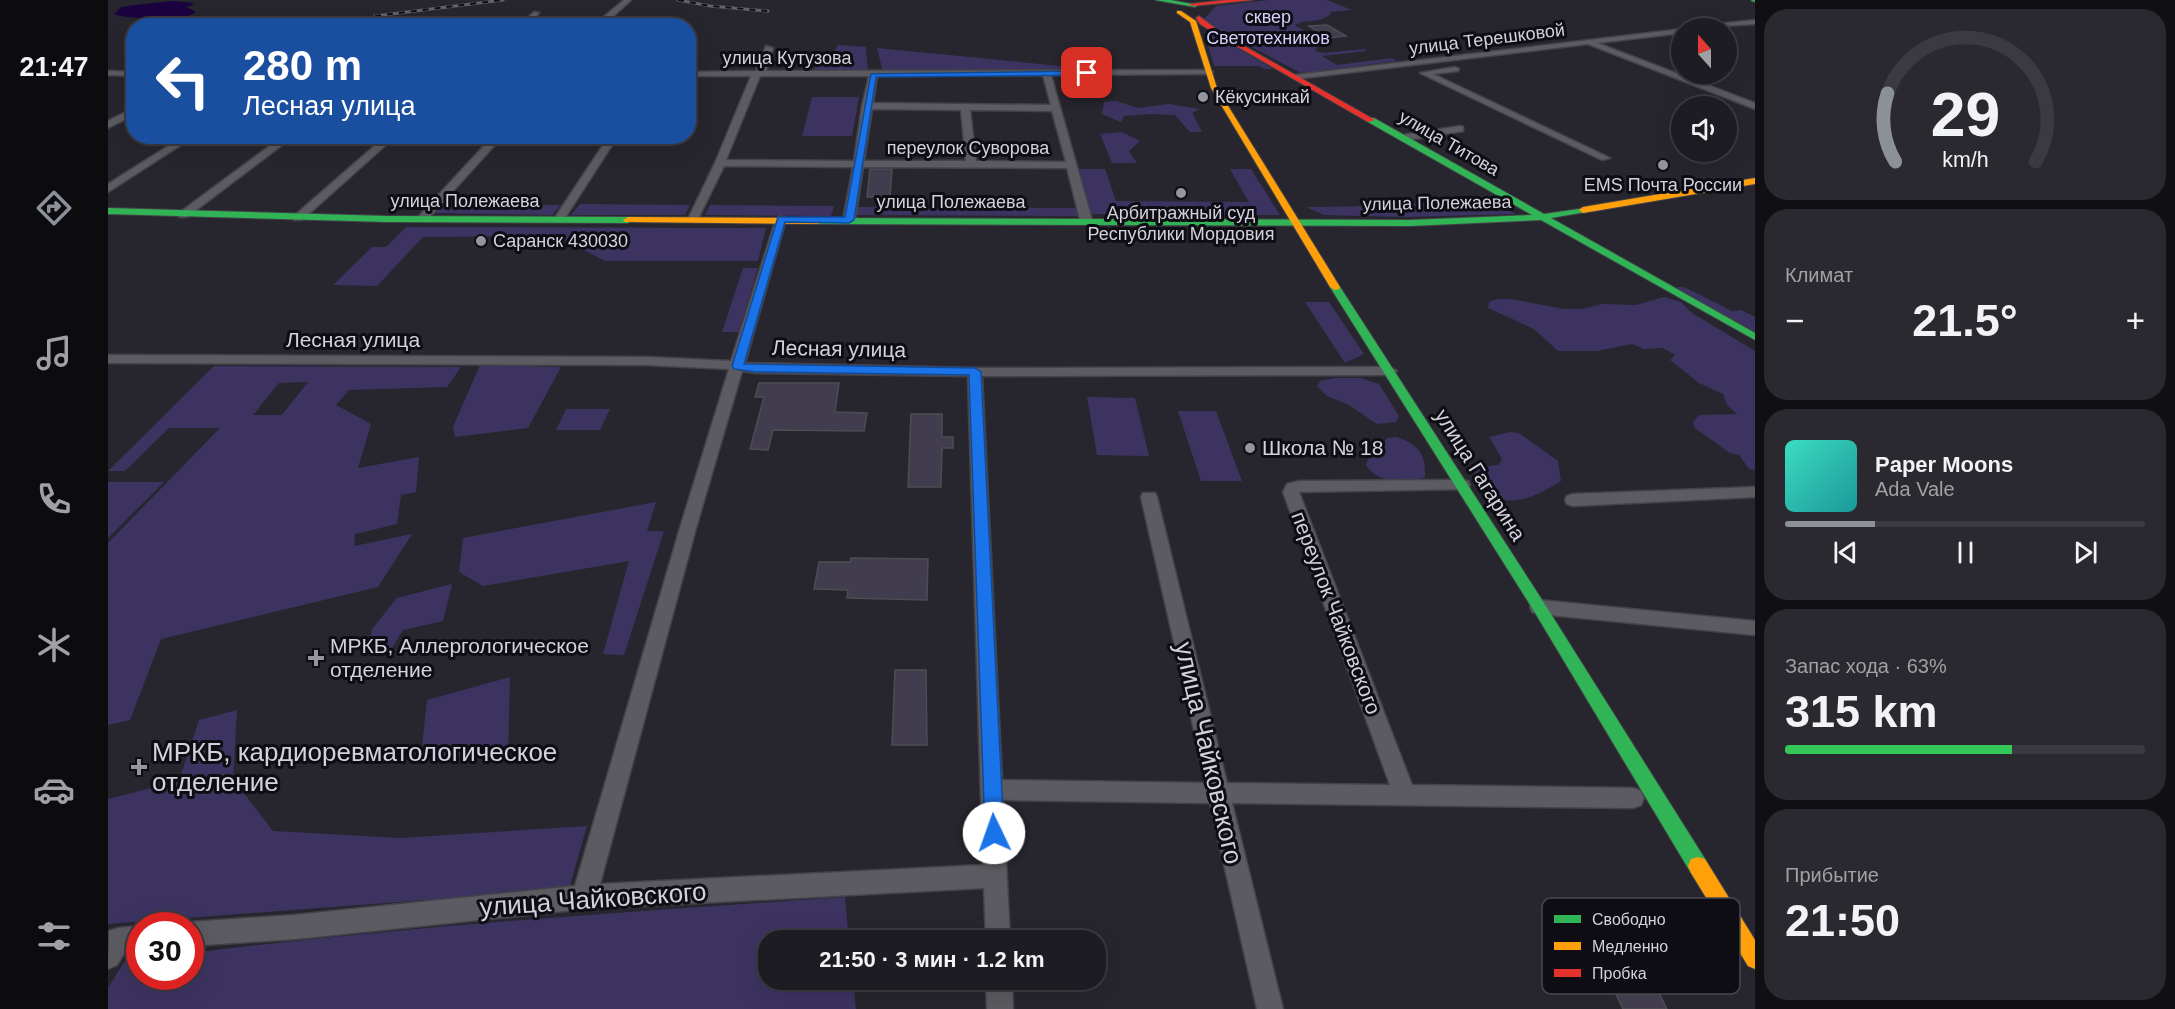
<!DOCTYPE html>
<html lang="ru">
<meta charset="utf-8">
<style>
body{margin:0;font-family:Helvetica,sans-serif;background:#2a292f;color:#f1f3f6;height:100vh;display:flex;flex-direction:column;font-size:22px;white-space:nowrap}
*{box-sizing:border-box;margin:0}
p{font-size:20px;color:#a0a1a5}
.icon{flex:none;width:33px;height:33px;fill:none;stroke:currentColor;stroke-width:2;stroke-linecap:round;stroke-linejoin:round}
.map{position:relative;flex:1;overflow:hidden}
.side{display:flex;flex-direction:column;gap:9px;padding:9px;background:#100f13;width:420px}
.side>*{flex:none}
.hud{position:absolute;left:18px;top:18px;width:570px;height:126px;border-radius:24px;box-shadow:0 6px 24px #0002,0 0 0 2px #3b3a40;background:#1a4fa0;color:#fff;overflow:hidden}
.needle{width:39px;rotate:339deg}
.buttons{position:absolute;left:1563px;top:18px;display:grid;gap:12px}
.buttons a{display:grid;place-items:center;width:66px;height:66px;border-radius:50%;background:#1d1c22;box-shadow:0 6px 24px #0002,0 0 0 2px #3b3a40;font-size:30px}
.speed{position:absolute;left:18px;top:912px;display:flex;gap:12px;font-size:30px;font-weight:700;text-align:center}
.speed>*{display:grid;place-content:center;width:78px;height:78px;border-radius:50%;background:#1d1c22;box-shadow:0 6px 24px #0002,0 0 0 2px #3b3a40;line-height:1}
.speed .limit{border:9px solid #d22;background:#fff;color:#111}
.pin{position:absolute;display:grid;place-items:center;width:51px;height:51px;color:#fff;margin:-26px;border-radius:12px;box-shadow:0 3px 9px #0006}
.me{position:absolute;width:66px;margin:-33px;rotate:357deg;stroke-linejoin:round;filter:drop-shadow(0 0 4px #0008)}
.turn{display:flex;align-items:center;gap:21px;height:126px;padding:0 18px;font-size:27px}
.turn .icon{width:78px;height:78px;stroke-width:2.5}
.turn b{display:block;font-size:42px;line-height:51px}
.big{font-size:45px;font-weight:700;line-height:1.1}
.side .card{flex:1;display:flex;flex-direction:column;justify-content:center;gap:9px;min-width:0;padding:0 21px;border-radius:24px;background:#2a292f}
.side .dial{align-items:center;gap:0}
.dial svg{height:156px;overflow:visible;fill:none;stroke:#3b3a40;stroke-width:7;stroke-linecap:round;text-anchor:middle}
.dial text{fill:#f1f3f6;stroke:none}
.song{display:flex;align-items:center;gap:18px}
.cover{width:72px;height:72px;border-radius:9px;background:linear-gradient(135deg,hsl(170 70% 55%),hsl(180 70% 35%))}
.played{height:6px;border-radius:3px;background:linear-gradient(90deg,#8c9099 25%,#3b3a40 25%)}
.keys{display:flex;justify-content:space-around;direction:ltr}
.heat{display:flex;justify-content:space-between;align-items:center;font-size:33px;direction:ltr}
.charge{height:9px;border-radius:4px;background:linear-gradient(90deg,#34c759 63%,#3b3a40 0)}
.trip{position:absolute;left:650px;top:930px;width:348px;height:60px;border-radius:24px;background:#1d1c22;box-shadow:0 6px 24px #0002,0 0 0 2px #3b3a40;font-weight:700;line-height:60px;text-align:center}
main{display:flex;flex:1;min-height:0}
.tab-bar{display:flex;flex-direction:column;width:108px;justify-content:space-around;align-items:center;background:#0c0b0e;color:#a0a1a5}
.tab-bar .icon{width:42px;height:42px}
.tab-bar .current{color:#8c9099}
.tab-bar b{font-size:27px;color:#f1f3f6}
.map>svg:first-child{display:block}
.green{fill:#3d3361;fill-rule:evenodd}
.water{fill:#1b0340}
.building{fill:#413d4e;stroke:#4d4c53;stroke-width:1.5}
.lines{fill:none;stroke-linecap:round;stroke-linejoin:round}
.street-casing{stroke:#434249;stroke-width:3}
.fast-casing{stroke:#434249;stroke-width:2}
.slow-casing{stroke:#434249;stroke-width:2}
.jam-casing{stroke:#434249;stroke-width:2}
.street{fill:#5c5b61;fill-rule:evenodd}
.fast{fill:#30b455;fill-rule:evenodd}
.slow{fill:#ff9f0a;fill-rule:evenodd}
.jam{fill:#e5322d;fill-rule:evenodd}
.rail-casing{stroke:#626267;stroke-width:3}
.rail{stroke:#0e0d14;stroke-width:2;stroke-dasharray:6;stroke-linecap:butt}
.route{fill:#1a73e8;stroke:#114b97;stroke-width:1.5}
.poi-dot{fill:#96959f;stroke:#0e0d14;stroke-width:2}
.labels{text-anchor:middle;stroke-width:6;stroke-linejoin:round;paint-order:stroke}
.far-park-label{font-size:18px;fill:#d3cef7;stroke:#0e0d14}
.far-street-label{font-size:18px;fill:#d2d1dc;stroke:#0e0d14}
.far-poi-label{font-size:18px;fill:#d2d1dc;stroke:#0e0d14;text-anchor:start}
.street-label{font-size:21px;fill:#d2d1dc;stroke:#0e0d14}
.poi-label{font-size:21px;fill:#d2d1dc;stroke:#0e0d14;text-anchor:start}
.near-poi-label{font-size:26px;fill:#d2d1dc;stroke:#0e0d14;text-anchor:start}
.near-street-label{font-size:26px;fill:#d2d1dc;stroke:#0e0d14}
.key{fill:#0e0d14;stroke:#494850;stroke-width:1.5}
.key-label{font-size:16px;fill:#d2d1dc}
</style>
<main>
<nav class="tab-bar">
<b>21:47</b>
<svg class="icon current" aria-label="directions" viewBox="0 0 24 24"><path d="M12 3l9 9-9 9-9-9zM9 14v-3h6M13 9l2 2-2 2"/></svg>
<svg class="icon" aria-label="music" viewBox="0 0 24 24"><path d="M9 18V5l10-2v13"/><circle cx="6" cy="18" r="3"/><circle cx="16" cy="16" r="3"/></svg>
<svg class="icon" aria-label="phone" viewBox="0 0 24 24"><path d="M5 4h4l2 5-3 2q2 4 5 5l2-3 5 2v4C11 20 4 13 5 4z"/></svg>
<svg class="icon" aria-label="climate" viewBox="0 0 24 24"><path d="M12 3v18M4 7l16 10M4 17L20 7"/></svg>
<svg class="icon" aria-label="car" viewBox="0 0 24 24"><path d="M5 17H2v-5l4-1 3-4h7l3 4 3 1v5h-3M9 17h6M6 11h13"/><circle cx="7" cy="17" r="2"/><circle cx="17" cy="17" r="2"/></svg>
<svg class="icon" aria-label="filters" viewBox="0 0 24 24"><path d="M4 7h16M4 17h16"/><circle cx="9" cy="7" r="2"/><circle cx="15" cy="17" r="2"/></svg>
</nav>
<div class="map">
<svg width="1647" height="1009" viewBox="0 0 1647 1009">
<rect width="100%" height="100%" fill="#27262e"/>
<g class="green">
<path d="M1161 0H1219L1244 10 1221 12 1223 14C1208 25 1197 18 1187 25L1205 37 1214 40 1207 51 1215 53 1256 49 1259 51 1214 56 1229 65 1284 58 1289 61 1193 73 1102 25 1096 19 1108 6Z"/>
<polygon points="1096,32 1103,32 1165,69 1157,69 1151,66 1106,66"/>
<polygon points="730,45 758,47 760,71 705,71 708,65 721,60"/>
<polygon points="769,48 1003,71 775,72"/>
<polygon points="704,97 751,97 744,136 694,136"/>
<polygon points="1008,101 1030,108 1061,104 1092,109 1084,113 1094,132 1082,132 1067,115 1044,114 1016,116 1013,122 994,114 996,102"/>
<polygon points="1014,132 1032,141 1021,151 1029,163 1004,163 992,134"/>
<polygon points="970,169 997,169 1008,201 1141,202 1122,169 1143,169 1172,215 982,214"/>
<path d="M1382 195 1392 205 1408 214 1296 217 1216 215 1198 207C1260 207 1321 204 1382 195Z"/>
<polygon points="472,204 582,205 577,215 463,215"/>
<polygon points="333,205 453,205 444,215 327,213"/>
<polygon points="602,205 726,206 723,216 597,215"/>
<polygon points="750,207 968,208 970,216 748,215"/>
<polygon points="298,227 658,228 650,261 497,261 448,236 315,237 269,286 225,285 264,247 278,247"/>
<polygon points="635,268 650,268 631,332 614,332"/>
<polygon points="1570,287 1576,287 1624,311 1633,310 1647,317 1647,332 1569,288"/>
<polygon points="1556,297 1573,302 1584,313 1647,351 1647,470 1641,469 1631,455 1622,453 1587,428 1585,423 1591,415 1629,414 1619,405 1615,394 1591,383 1562,360 1567,355 1555,348 1536,349 1524,344 1489,351 1450,351 1426,329 1380,308 1381,302 1390,299 1403,299 1456,309 1474,309 1494,304 1528,305"/>
<polygon points="1197,302 1221,302 1256,354 1237,363"/>
<polygon points="372,365 453,367 420,428 347,437 345,427"/>
<path d="M106 366 353 367 339 387 241 390 228 405 263 424 250 468 311 457 308 492 293 495 289 524 247 534 246 546 304 534 270 587 53 639 22 720 0 725V543L112 428H61L17 471H0ZM200 382 174 415H145L171 383Z"/>
<polygon points="1227,378 1252,378 1271,384 1291,416 1288,422 1269,424 1241,405 1219,396 1209,386 1212,381"/>
<polygon points="979,397 1027,398 1041,456 989,455"/>
<polygon points="458,409 502,409 492,430 448,430"/>
<polygon points="1070,411 1108,411 1134,481 1093,481"/>
<path d="M1402 432 1411 433 1450 461 1453 481C1433 494 1405 509 1382 495 1373 490 1368 476 1362 468L1391 465 1394 459 1381 437Z"/>
<path d="M1288 437C1310 444 1318 453 1317 477 1298 485 1270 484 1258 465 1262 451 1272 449 1279 438Z"/>
<polygon points="0,482 56,482 0,538"/>
<polygon points="548,502 539,531 556,531 516,655 495,654 521,561 375,586 351,572 355,538"/>
<polygon points="344,584 335,621 295,630 284,648 260,653 264,629 289,598"/>
<polygon points="402,677 400,756 313,757 319,700"/>
<polygon points="129,710 125,779 165,831 292,838 479,826 461,889 0,924 0,799 71,781 91,720"/>
<path d="M737 897 741 940H660V980H745L748 1009H0V988L16 962 31 960 32 976H82L83 953C300 926 519 912 737 897Z"/>
</g>
<path class="water" d="M65 1 86 3 83 4 86 5 78 7 88 12C78 22 15 19 6 14L13 7 19 6Z"/>
<g class="building">
<polygon points="1219,25 1238,36 1219,38 1201,26"/>
<polygon points="762,169 784,169 782,197 759,197"/>
<polygon points="651,383 731,383 727,412 759,413 756,431 665,430 660,450 642,449 656,397 647,397"/>
<polygon points="803,414 834,414 834,437 845,437 845,448 834,448 833,487 800,487"/>
<polygon points="743,558 820,559 819,600 739,598 740,590 706,589 711,562 742,562"/>
<polygon points="787,670 818,670 819,745 784,745"/>
<polygon points="1477,928 1519,930 1559,1009 1515,1009"/>
</g>
<g class="lines">
<defs>
<g id="street">
<polygon points="516,0 523,0 499,22 501,26 494,26 492,20"/>
<polygon points="426,12 431,13 419,26 411,26"/>
<polygon points="1647,20 1647,24 1586,28 1590,26"/>
<polygon points="1574,29 1574,33 1489,43 1647,103 1647,109 1480,44 1187,79 1183,77 1187,75"/>
<path d="M658 46 665 48 658 71 1101 70 1105 72 1101 74 943 75 984 220 982 222 978 223 972 220 959 168 755 167 747 220 741 223 735 220 745 167 616 166 590 219 589 221H581L580 219 607 163 643 76H580V72L648 71ZM935 75 943 105 765 103 769 76ZM652 76H761L754 106 746 161 618 160ZM764 109 853 110 858 161H756ZM862 110 944 111 958 162 868 161Z"/>
<polygon points="1347,67 1351,69 1350,71 1325,74 1502,158 1494,160 1312,73"/>
<polygon points="0,71 26,72 26,76 0,75"/>
<polygon points="26,108 26,115 0,128 0,121"/>
<polygon points="1352,126 1355,127 1355,131 1295,141 1290,138 1295,135"/>
<polygon points="76,136 87,136 0,192 0,184"/>
<polygon points="175,136 186,136 79,217 71,217 71,213"/>
<polygon points="278,136 288,136 194,220 186,220 186,216"/>
<polygon points="385,136 395,136 318,221 310,221 310,217"/>
<polygon points="501,136 510,136 455,221 447,221 446,219"/>
<path d="M673 216 678 219 637 363 867 368 1282 367 1289 371 1282 375 874 376 894 780 1098 783 1033 497 1035 493H1047L1049 497 1119 783 1282 785 1175 492 1179 484 1191 481 1354 480 1360 481 1362 485 1360 489 1191 492 1304 785 1525 788 1533 791 1536 798 1533 805 1525 808 1124 803 1175 1009H1149L1102 803 895 800 902 940H878L876 888 476 909 187 939 82 946V926H73L82 922 187 915 467 886 572 528 621 369 538 365 0 363V355L538 357 623 361 668 219ZM634 371 648 373 860 376 875 865 492 884 588 528Z"/>
<polygon points="1647,487 1647,497 1465,506 1459,504 1457,500 1459,496 1465,494"/>
<polygon points="1431,600 1647,621 1647,635 1431,614 1424,612 1422,607 1424,602"/>
<polygon points="32,926 32,950 17,952 9,965 0,969 1,931 10,928"/>
<polygon points="878,980 904,980 905,1009 879,1009"/>
</g>
<g id="fast">
<polygon points="1047,0 1062,0 1090,5 1087,7"/>
<polygon points="1643,0 1647,0 1647,2 1644,1"/>
<polygon points="1260,118 1266,118 1436,214 1478,208 1478,212 1443,218 1647,333 1647,340 1433,220 1302,226 710,224 705,221 710,218 1302,220 1424,215 1260,122"/>
<polygon points="0,208 279,216 520,217 525,220 520,223 279,222 0,214"/>
<polygon points="1227,284 1232,287 1436,603 1597,859 1600,866 1597,873 1590,875 1583,873 1426,611 1222,287"/>
</g>
<g id="slow">
<polygon points="1069,11 1073,11 1088,21 1109,88 1232,287 1231,289 1227,290 1222,287 1103,88 1082,22 1069,13"/>
<polygon points="1647,178 1647,184 1475,213 1471,210 1475,207"/>
<polygon points="520,217 710,218 715,221 710,224 517,222 515,220"/>
<polygon points="1590,857 1597,859 1647,940 1647,969 1640,966 1583,873 1580,866 1583,859"/>
</g>
<g id="jam">
<polygon points="1118,0 1145,0 1084,6 1081,4"/>
<polygon points="1091,16 1115,34 1267,120 1260,122 1111,36 1092,24 1088,18"/>
</g>
</defs>
<use href="#street" class="street-casing"/>
<use href="#fast" class="fast-casing"/>
<use href="#slow" class="slow-casing"/>
<use href="#jam" class="jam-casing"/>
<use href="#street" class="street"/>
<use href="#fast" class="fast"/>
<use href="#slow" class="slow"/>
<use href="#jam" class="jam"/>
<defs>
<g id="rail">
<polyline points="570,0 602,6 660,11"/>
<polyline points="267,16 395,0"/>
</g>
</defs>
<use href="#rail" class="rail-casing"/>
<use href="#rail" class="rail"/>
</g>
<polygon class="route" points="979,71 981,75 768,77 746,220 741,223 677,222 636,364 867,368 873,372 896,833 893,839 886,842 880,839 877,833 861,375 648,372 626,369 624,366 670,217 737,217 763,74"/>
<g class="poi-dot">
<circle cx="1095" cy="97" r="6"/>
<circle cx="1555" cy="165" r="6"/>
<circle cx="1073" cy="193" r="6"/>
<circle cx="373" cy="241" r="6"/>
<circle cx="1142" cy="448" r="6"/>
<path d="M205 649h6v6h6v6h-6v6h-6v-6h-6v-6h6z"/>
<path d="M28 758h6v6h6v6h-6v6h-6v-6h-6v-6h6z"/>
</g>
<g class="labels">
<g class="far-park-label">
<text x="1160" y="23">сквер<tspan x="1160" dy="21">Светотехников</tspan></text>
</g>
<g class="far-street-label">
<text transform="translate(1379 39) rotate(-7)" y="6">улица Терешковой</text>
<text x="679" y="64">улица Кутузова</text>
<text transform="translate(1341 143) rotate(30)" y="6">улица Титова</text>
<text x="860" y="154">переулок Суворова</text>
<text x="357" y="207">улица Полежаева</text>
<text x="843" y="208">улица Полежаева</text>
<text transform="translate(1329 203) rotate(-1)" y="6">улица Полежаева</text>
</g>
<g class="far-poi-label">
<text x="1107" y="103">Кёкусинкай</text>
<text x="1555" y="191" text-anchor="middle">EMS Почта России</text>
<text x="1073" y="219" text-anchor="middle">Арбитражный суд<tspan x="1073" dy="21">Республики Мордовия</tspan></text>
<text x="385" y="247">Саранск 430030</text>
</g>
<g class="street-label">
<text x="245" y="347">Лесная улица</text>
<text transform="translate(731 349) rotate(1)" y="7">Лесная улица</text>
<text transform="translate(1372 475) rotate(58)" y="7">улица Гагарина</text>
<text transform="translate(1228 613) rotate(69)" y="7">переулок Чайковского</text>
</g>
<g class="poi-label">
<text x="1154" y="455">Школа № 18</text>
<text x="222" y="653">МРКБ, Аллергологическое<tspan x="222" dy="24">отделение</tspan></text>
</g>
<g class="near-poi-label">
<text x="44" y="761">МРКБ, кардиоревматологическое<tspan x="44" dy="30">отделение</tspan></text>
</g>
<g class="near-street-label">
<text transform="translate(1101 753) rotate(77)" y="9">улица Чайковского</text>
<text transform="translate(485 899) rotate(-4)" y="9">улица Чайковского</text>
</g>
</g>
<rect x="1434" y="898" width="198" height="96" rx="9" class="key"/>
<rect x="1446" y="915" width="27" height="8" fill="#30b455"/>
<rect x="1446" y="942" width="27" height="8" fill="#ff9f0a"/>
<rect x="1446" y="969" width="27" height="8" fill="#e5322d"/>
<g class="key-label">
<text x="1484" y="925">Свободно</text>
<text x="1484" y="952">Медленно</text>
<text x="1484" y="979">Пробка</text>
</g>
</svg>
<div class="buttons">
<a><svg class="needle" viewBox="-14 -14 28 28"><path d="M0-13l5 13h-10z" fill="#e53935"/><path d="M0 13l5-13h-10z" fill="#a0a1a5"/></svg></a>
<a><svg class="icon" aria-label="sound" viewBox="0 0 24 24"><path d="M4 9h4l5-4v14l-5-4H4zM17 9q2 3 0 6"/></svg></a>
</div>
<div class="speed"><div class="limit">30</div></div>
<div class="pin" style="left:979px;top:73px;background:#d93025"><svg class="icon" aria-label="arrive" viewBox="0 0 24 24"><path d="M6 21V4h12l-3 4 3 4H6"/></svg></div>
<svg class="me" style="left:886px;top:833px" viewBox="-20 -20 40 40"><circle r="19" fill="#fff"/><path d="M0-13L10 11 0 6-10 11z" fill="#1a73e8"/></svg>
<div class="trip">21:50 · 3 мин · 1.2 km</div>
<div class="hud">
<div class="turn"><svg class="icon" aria-label="left" viewBox="0 0 24 24"><path d="M17 20v-9H6M10 6l-5 5 5 5"/></svg><div><b>280 m</b>Лесная улица</div></div>
</div>
</div>
<section class="side">
<div class="card dial"><svg viewBox="0 0 100 80">
<path d="M14 69A42 42 0 1 1 86 69"/>
<path d="M14 69A42 42 0 0 1 10 34" stroke="#8c9099"/>
<text x="50" y="56" font-size="32" font-weight="700">29</text>
<text x="50" y="72" font-size="11">km/h</text>
</svg></div>
<div class="card"><p>Климат</p>
<div class="heat"><a>−</a><b class="big">21.5°</b><a>+</a></div>
</div>
<div class="card">
<div class="song"><i class="cover"></i><div><b>Paper Moons</b><p>Ada Vale</p></div></div>
<div class="played"></div>
<div class="keys"><svg class="icon" aria-label="previous" viewBox="0 0 24 24"><path d="M18 5L8 12l10 7zM5 5v14"/></svg><svg class="icon" aria-label="pause" viewBox="0 0 24 24"><path d="M8 5v14M16 5v14"/></svg><svg class="icon" aria-label="next" viewBox="0 0 24 24"><path d="M6 5l10 7-10 7zM19 5v14"/></svg></div>
</div>
<div class="card"><p>Запас хода · 63%</p><b class="big">315 km</b><div class="charge"></div></div>
<div class="card"><p>Прибытие</p><b class="big">21:50</b></div>
</section>
</main>
